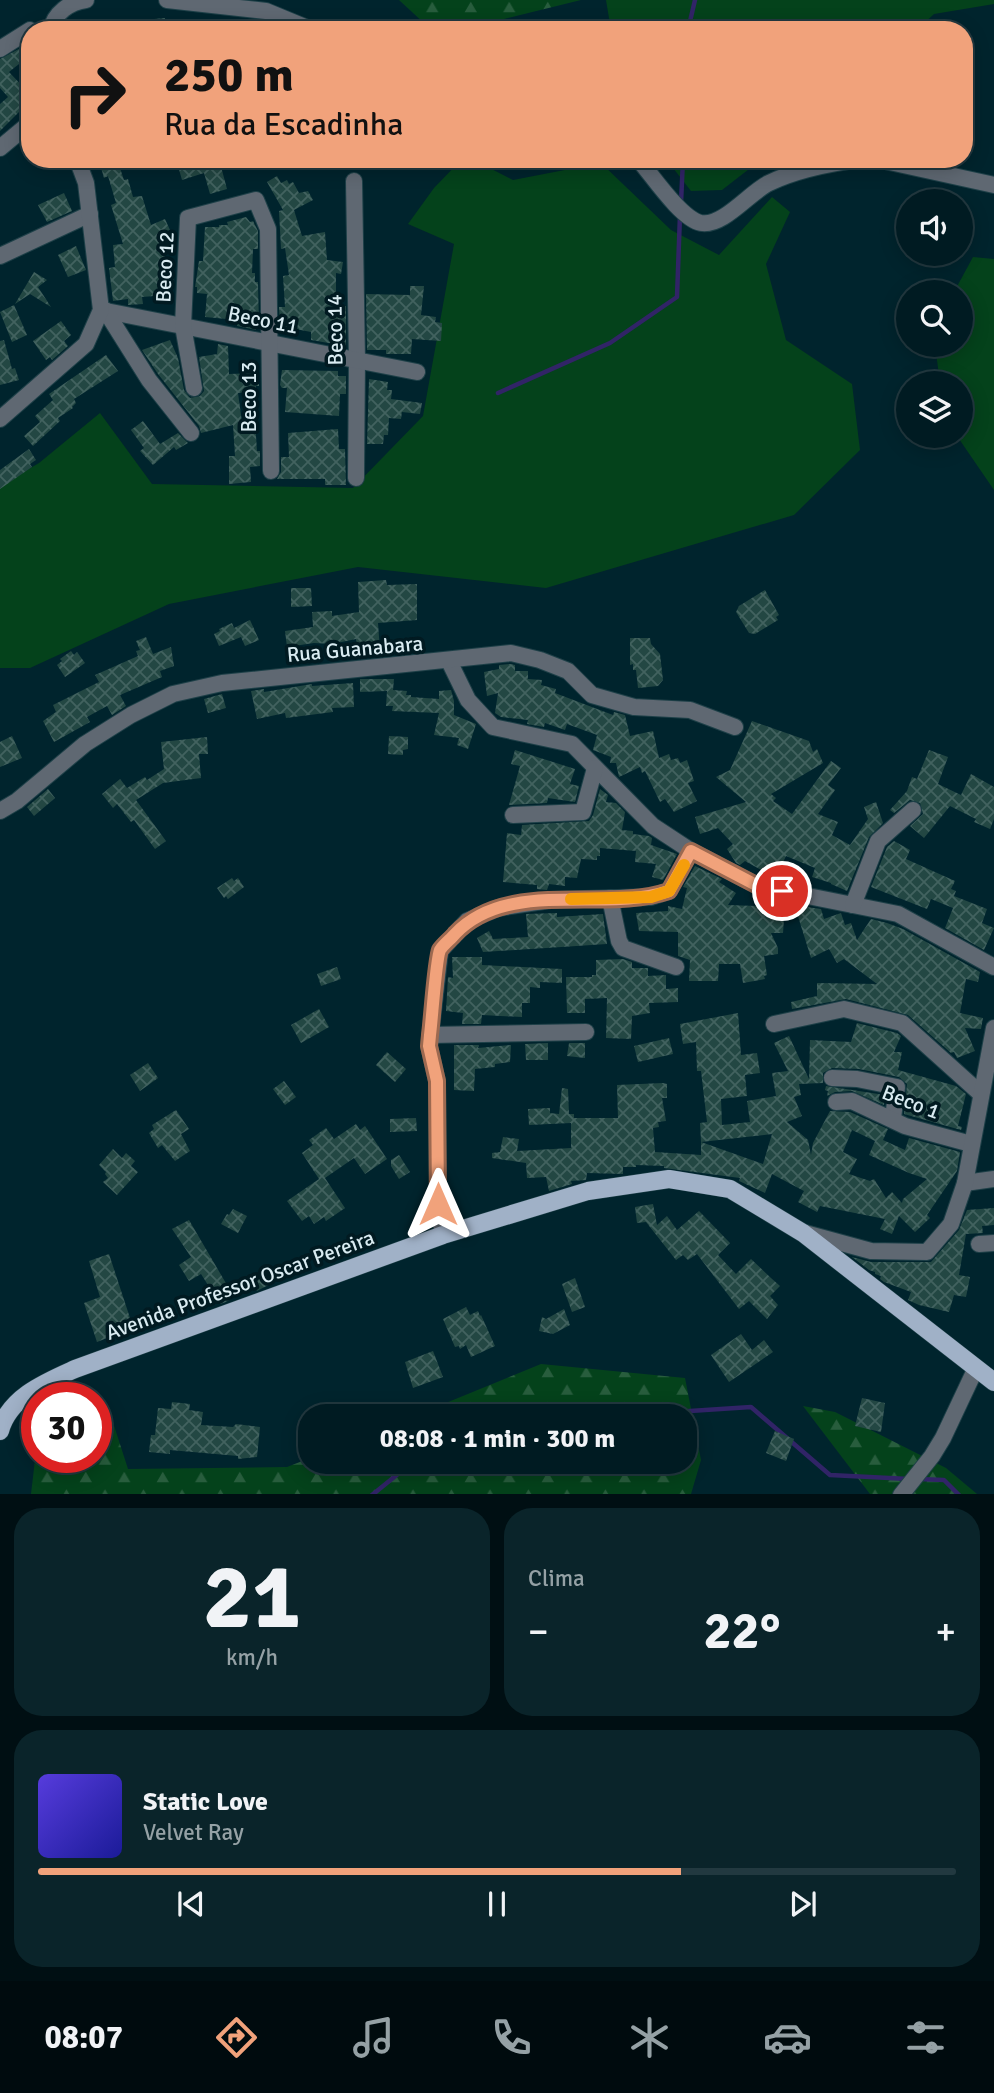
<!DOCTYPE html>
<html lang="pt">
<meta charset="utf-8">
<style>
body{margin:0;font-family:Signika,sans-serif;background:#0a242a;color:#f1f3f6;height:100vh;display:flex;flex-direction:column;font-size:26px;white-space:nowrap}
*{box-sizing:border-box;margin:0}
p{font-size:23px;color:#95a1a5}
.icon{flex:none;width:38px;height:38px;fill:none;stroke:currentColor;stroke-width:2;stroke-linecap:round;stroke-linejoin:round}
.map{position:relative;height:1494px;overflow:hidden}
.details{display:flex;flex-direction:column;gap:14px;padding:14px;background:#000f13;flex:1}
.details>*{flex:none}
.guide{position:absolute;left:21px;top:21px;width:952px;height:147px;border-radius:28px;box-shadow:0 4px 18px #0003,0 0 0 2px #223940;background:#f1a27b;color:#111;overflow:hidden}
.controls{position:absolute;left:896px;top:189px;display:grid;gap:14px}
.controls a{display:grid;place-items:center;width:77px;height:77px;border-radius:50%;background:#001b22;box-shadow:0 4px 18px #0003,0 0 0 2px #223940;font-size:35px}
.speed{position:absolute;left:21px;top:1382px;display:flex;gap:14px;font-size:35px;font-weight:700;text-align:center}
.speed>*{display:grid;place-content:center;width:91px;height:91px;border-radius:50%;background:#001b22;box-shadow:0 4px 18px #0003,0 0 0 2px #223940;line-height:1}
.speed .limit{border:10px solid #d22;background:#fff;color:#111}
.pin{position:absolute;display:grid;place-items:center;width:60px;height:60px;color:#fff;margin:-30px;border:4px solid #fff;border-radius:50%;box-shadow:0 2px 7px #0007}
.me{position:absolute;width:77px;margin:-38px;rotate:0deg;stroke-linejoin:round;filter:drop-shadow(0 0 5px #0008)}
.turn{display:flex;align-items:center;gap:24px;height:147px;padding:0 28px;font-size:32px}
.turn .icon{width:91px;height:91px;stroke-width:2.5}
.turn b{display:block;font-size:49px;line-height:60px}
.big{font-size:52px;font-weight:700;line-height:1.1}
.details .card{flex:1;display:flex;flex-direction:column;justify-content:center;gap:10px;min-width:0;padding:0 24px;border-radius:28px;background:#0a242a}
.details .dial{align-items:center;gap:0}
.dial b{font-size:91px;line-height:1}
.song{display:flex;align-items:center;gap:21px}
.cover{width:84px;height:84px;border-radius:10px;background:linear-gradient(135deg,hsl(250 70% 55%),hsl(240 70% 35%))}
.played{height:7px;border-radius:4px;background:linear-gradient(90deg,#f1a27b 70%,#223940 70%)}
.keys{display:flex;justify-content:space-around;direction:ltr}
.heat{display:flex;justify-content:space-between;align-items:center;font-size:38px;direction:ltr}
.details .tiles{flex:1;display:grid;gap:14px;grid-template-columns:1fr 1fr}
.card:last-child{grid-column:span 2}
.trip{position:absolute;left:298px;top:1404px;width:399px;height:70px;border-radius:28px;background:#001b22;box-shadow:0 4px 18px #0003,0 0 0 2px #223940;font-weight:700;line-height:70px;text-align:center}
.dock{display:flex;height:112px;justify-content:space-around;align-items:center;background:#000b0e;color:#95a1a5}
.dock .icon{width:49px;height:49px}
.dock .selected{color:#f1a27b}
.dock b{font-size:32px;color:#f1f3f6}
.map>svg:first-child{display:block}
.green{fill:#04421b}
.forest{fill:url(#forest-firs)}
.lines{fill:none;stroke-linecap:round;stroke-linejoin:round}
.stream{stroke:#312467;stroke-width:4.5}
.building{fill:url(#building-cross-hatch);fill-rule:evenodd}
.minor-casing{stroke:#1e4048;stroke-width:18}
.major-casing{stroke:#1e4048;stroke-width:19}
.minor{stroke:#5f6872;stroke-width:16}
.major{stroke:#a0b1c7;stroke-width:18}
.route-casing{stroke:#9d6950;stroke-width:18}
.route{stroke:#f1a27b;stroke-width:12}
.slow{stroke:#f59e0b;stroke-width:12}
.labels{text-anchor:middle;stroke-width:7;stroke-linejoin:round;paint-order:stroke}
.street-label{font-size:21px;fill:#d9ebf1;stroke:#011a21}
</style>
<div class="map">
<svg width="994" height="1495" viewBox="0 0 994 1495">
<defs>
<pattern id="forest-firs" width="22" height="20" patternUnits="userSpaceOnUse" patternTransform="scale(1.75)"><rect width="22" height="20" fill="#04421b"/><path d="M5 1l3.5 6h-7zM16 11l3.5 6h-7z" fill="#285d3d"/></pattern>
<pattern id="building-cross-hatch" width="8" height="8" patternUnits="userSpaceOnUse" patternTransform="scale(1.75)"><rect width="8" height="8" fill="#234743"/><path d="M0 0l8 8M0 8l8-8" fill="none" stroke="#42625f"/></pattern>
</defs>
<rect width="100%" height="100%" fill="#00242d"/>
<g class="green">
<polygon points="606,0 994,0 994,4 934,14 917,30 611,30"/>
<polygon points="462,159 472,159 513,180 601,163 671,230 719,255 772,197 790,212 766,264 786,340 852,384 860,450 794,515 546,588 358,567 169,604 30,668 0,668 0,486 39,463 100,413 152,484 353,488 423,416 454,244 408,224 434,188"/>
<polygon points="666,159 762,159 722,190 691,191"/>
<polygon points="973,257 994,259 994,490 957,436 961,436 961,383 940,383 935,345 961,345 961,292 954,292"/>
</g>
<g class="forest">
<polygon points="399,0 581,0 488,23 425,24"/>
<polygon points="541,1364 685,1378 701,1460 691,1494 31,1494 37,1443 37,1458 96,1458 96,1414 109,1410 128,1469 287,1467 310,1458 310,1461 684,1461 684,1416 414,1416"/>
<polygon points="803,1406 835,1412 946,1468 977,1494 870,1494"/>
</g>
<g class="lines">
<g class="stream">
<polyline points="688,30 695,0"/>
<polyline points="681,203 683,159"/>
<polyline points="498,393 610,343 677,297 680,215"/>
<polyline points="614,1416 751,1407 830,1475 909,1479"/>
<polyline points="918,1479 944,1480 959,1495"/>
<polyline points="372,1495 414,1461"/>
</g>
</g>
<g class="building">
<polygon points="165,18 165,30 132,30 132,21"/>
<polygon points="30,43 30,55 9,72 30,94 30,101 0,131 0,104 8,97 0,88 0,59"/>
<polygon points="102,159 117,159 124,180 128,179 133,197 142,196 151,225 165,219 170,230 163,232 165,264 173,264 174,285 167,286 167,295 142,297 143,304 128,305 128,299 113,301 109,268 115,267 113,245 123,244 111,205 116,203 108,176 104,178 100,164 103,163"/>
<polygon points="176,159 219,159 227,189 210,194 204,173 182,180"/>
<polygon points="277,176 281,183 287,180 289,184 293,182 299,193 308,191 313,200 294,210 302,236 325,232 327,260 343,262 341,274 336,273 336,307 346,306 346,346 311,340 311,332 280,326 279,307 285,307 283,276 289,275 285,248 281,249 279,211 283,210 267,182"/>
<polygon points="64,193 72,211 47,222 38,205"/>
<polygon points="246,217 250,222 253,221 258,231 258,249 253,249 252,273 255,273 255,282 258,282 259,323 256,322 256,330 237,326 237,320 205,317 207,294 197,293 197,287 195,287 199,261 203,261 205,227 219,227 219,225 228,225 227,222"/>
<polygon points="76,246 86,270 68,277 58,255"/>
<polygon points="34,272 47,280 38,287 51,307 30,294 15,304"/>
<polygon points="410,286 424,286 421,315 436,317 435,322 442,323 441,341 412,339 411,354 386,354 386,350 367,350 366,294 410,295"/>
<polygon points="14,305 27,335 12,342 0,312"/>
<polygon points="61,321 71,335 64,341 68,346 52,360 50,357 46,360 33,341"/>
<polygon points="4,340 12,369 15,368 19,380 0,385 0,341"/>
<polygon points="170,340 178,358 184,390 190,398 200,396 204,391 199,357 217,354 218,344 228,346 229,374 259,373 259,386 256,386 256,389 251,389 251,392 238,393 242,422 255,421 257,451 260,451 260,466 250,467 251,482 229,484 229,456 235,456 233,425 201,433 199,426 158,374 142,350"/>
<polygon points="106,355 118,371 74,399 76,403 72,407 73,408 58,418 60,421 33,446 24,436 40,422 35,416 53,400 49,394"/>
<polygon points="282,370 338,371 338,376 346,376 346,394 340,394 339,416 285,412 287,388 282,388 280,385"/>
<polygon points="369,379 388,382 387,390 392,390 391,399 422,403 420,414 402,412 401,419 389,418 388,435 384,435 383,444 367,444"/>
<polygon points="143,421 160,444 178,433 188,443 176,450 174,447 153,465 140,451 144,448 131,430"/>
<polygon points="338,429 339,449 345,449 346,485 325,485 325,479 277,479 281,472 281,457 289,457 288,433"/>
<polygon points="29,449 36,460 30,464 32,467 0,489 0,470"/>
<polygon points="386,580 387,585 417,584 417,620 378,623 380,651 358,655 356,639 332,644 314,643 287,647 285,631 313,627 312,612 332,611 332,616 359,612 358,582"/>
<polygon points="291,588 311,588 312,606 291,607"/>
<polygon points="765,590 779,615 776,617 778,620 755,634 749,633 736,612 739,606"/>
<polygon points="250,620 259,640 245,646 241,637 219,646 214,634 220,631 219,629 232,623 234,628"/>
<polygon points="146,637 153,654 171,647 174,666 160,671 162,677 120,695 126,706 112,715 107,706 87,717 90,722 54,742 43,721 56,712 53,705 99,682 95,675 138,656 136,651 140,650 136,641"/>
<polygon points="630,638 650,638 651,644 660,654 663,680 658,686 638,688 636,670 633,670 633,664 630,665"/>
<polygon points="71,651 74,655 77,652 85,663 65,677 57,665 62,661 60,659"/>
<polygon points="510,664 515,665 515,671 528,671 528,679 542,680 541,685 556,689 555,693 613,715 614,712 625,715 630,736 653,731 659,758 669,754 671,760 678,758 680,763 687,760 694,781 688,783 697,801 674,812 665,799 660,802 645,771 642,773 640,767 619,777 616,763 610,763 611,757 593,750 597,735 567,724 565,730 545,723 544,727 527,724 528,720 501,717 495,713 498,693 487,696 484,672 499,669 499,665"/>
<polygon points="360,679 394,679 393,690 407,691 406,695 411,695 411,697 439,699 439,691 451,690 454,701 454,715 476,724 468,749 457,745 459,738 434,735 439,713 392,711 393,706 386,706 387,691 360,692"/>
<polygon points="353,683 354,707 332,708 333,712 286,718 285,713 257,719 251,691 264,689 264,692 312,684 312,686"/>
<polygon points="222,694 226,708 208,713 204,699"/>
<polygon points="752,721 809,741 813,752 817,749 823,763 771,794 776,798 773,801 792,814 831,761 841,768 828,785 835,790 818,814 838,822 832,835 850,845 868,819 864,807 876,802 883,823 869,837 847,891 831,884 831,883 812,877 815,868 786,856 780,869 777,868 774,873 765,869 763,871 745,861 740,865 736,863 727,849 733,844 718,828 700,834 695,817 746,802 716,777 730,770"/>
<polygon points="12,736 22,758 0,767 0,742"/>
<polygon points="389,736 408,737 408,749 403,750 403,755 388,754"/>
<polygon points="207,737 208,754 199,754 201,778 163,783 136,800 166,841 155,849 134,820 131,822 117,804 113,808 102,794 120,779 127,788 145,777 147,780 164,769 161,742"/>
<polygon points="515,750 575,769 570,784 579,786 575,802 548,798 547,803 509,805 520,766 511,764"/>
<polygon points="929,750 948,757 938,784 961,795 971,774 994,787 994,819 990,829 974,822 976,819 950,806 924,838 910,826 923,814 920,803 910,800 894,813 890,810 907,791 912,777 917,779"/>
<polygon points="48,789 55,798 34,816 27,807"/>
<polygon points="600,789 608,795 606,802 616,803 625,812 622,830 633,831 633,834 649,836 652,838 651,845 677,854 663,880 652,877 656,864 635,862 636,851 600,848 600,856 597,856 597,860 581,859 577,878 565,877 565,886 549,884 547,890 537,889 537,885 503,882 507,833 521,835 522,825 589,821 593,815"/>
<polygon points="894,841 910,850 906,859 955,881 951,889 956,891 954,896 987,909 982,923 994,928 984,950 945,928 953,908 931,899 927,909 871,887 887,847"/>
<polygon points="695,866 722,879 719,882 736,893 728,905 785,907 783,933 771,933 778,948 778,954 764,956 767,975 764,976 765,979 743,983 740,964 719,964 718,981 689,981 690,960 678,956 678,932 639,931 636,913 668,911 668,906 682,909 687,888 683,887"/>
<polygon points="232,878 234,881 238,878 244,887 228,899 226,896 224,898 217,888"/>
<polygon points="807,907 821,909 824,919 841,913 845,925 851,923 857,940 871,919 887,923 903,929 980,972 978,982 966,979 960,1013 983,1018 981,1029 965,1028 975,1051 957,1058 954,1052 951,1053 908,1015 846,999 792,1009 791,1002 817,996 817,983 877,984 844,959 837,963 829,949 811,958 796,910"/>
<polygon points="557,913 557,917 603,914 607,944 483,952 477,938 489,931 493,939 528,937 526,914"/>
<polygon points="452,957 482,957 482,965 562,969 562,983 540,982 540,988 530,987 530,1003 522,1003 522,1017 482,1015 481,1024 462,1024 463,1013 446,1011 448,977 453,978"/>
<polygon points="623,959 632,962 632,968 648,968 648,976 666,975 666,989 678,988 678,1002 649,1003 650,1013 632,1016 631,1039 606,1038 607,998 585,999 585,1013 567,1013 566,977 592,977 592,975 596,975 596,960"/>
<polygon points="337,967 341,979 321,986 317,974"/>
<polygon points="319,1009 329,1027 301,1043 291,1025"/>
<path d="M738 1013 741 1055 757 1053 760 1073 745 1075 747 1096 721 1099 722 1125 750 1122 747 1101 776 1096 772 1073 788 1071 774 1043 789 1036 809 1079 810 1040 851 1042 857 1023 897 1033 901 1036 894 1052H902L898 1070 956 1086 966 1094 958 1126 962 1127 961 1130 904 1114 907 1084 899 1077 859 1069 832 1068 823 1073V1083L799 1084 801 1095 794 1097 802 1116 787 1122 808 1140 811 1155 813 1143 830 1111 850 1112 888 1129 883 1140 905 1150 909 1138 960 1152 957 1171 927 1215 930 1218 915 1232 899 1216 892 1234 880 1229 885 1219 820 1206 817 1212 798 1202 804 1191 772 1174 765 1193 739 1181 740 1178 664 1168V1166L636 1165V1167H623V1174L587 1173 586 1180 571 1181 572 1184 549 1191 546 1177 527 1178 526 1163 492 1158V1153L500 1152 503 1137 519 1139 517 1151 571 1148V1123L529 1125 528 1109 550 1108V1113L559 1114 562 1088 568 1089 569 1114H574V1118H618L617 1085 663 1083 667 1084V1098H662L666 1121 658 1122 659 1127 653 1128 655 1152 701 1155V1142L763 1164 772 1134 701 1142 700 1123 707 1122 701 1071H697L696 1042 683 1044 680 1024ZM852 1130 875 1141 869 1155 909 1173 927 1179 903 1199 902 1203 892 1192 886 1198 874 1179 870 1181 849 1174 857 1159 843 1152Z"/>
<polygon points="669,1038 673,1054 638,1062 634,1046"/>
<polygon points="548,1043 548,1060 526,1060 525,1044"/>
<polygon points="569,1043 585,1043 585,1058 567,1056"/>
<polygon points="454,1045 479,1045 478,1048 511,1045 510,1062 495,1064 495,1067 475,1069 474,1091 454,1090"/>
<polygon points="387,1052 406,1069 395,1082 376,1065"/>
<polygon points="148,1063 158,1078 140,1091 130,1075"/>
<polygon points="284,1081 296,1097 285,1105 273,1089"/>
<polygon points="826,1086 885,1095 884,1105 852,1091 835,1092 827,1096 828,1091 825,1090"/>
<polygon points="176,1110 189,1129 181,1134 190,1151 175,1161 162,1145 158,1148 149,1133 154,1129 152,1125"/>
<polygon points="416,1118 417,1131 390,1132 390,1119"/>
<polygon points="356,1124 360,1130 365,1126 387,1159 365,1174 354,1158 325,1178 345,1208 326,1221 324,1217 314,1224 309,1216 302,1221 287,1201 319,1179 302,1153 313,1145 309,1140 326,1128 334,1139"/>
<polygon points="113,1149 122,1158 126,1153 135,1161 131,1166 138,1172 117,1195 103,1182 108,1178 105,1174 106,1172 99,1165"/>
<polygon points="399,1155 410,1172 399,1179 391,1166 391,1160"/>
<polygon points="653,1204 657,1225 667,1216 677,1230 699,1211 730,1243 718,1255 736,1274 751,1259 771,1278 780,1286 770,1296 778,1305 767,1319 749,1301 739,1309 697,1254 688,1260 683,1255 676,1260 646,1222 637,1223 635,1207"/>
<polygon points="994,1208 994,1225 982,1226 983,1233 966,1234 959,1275 970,1277 966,1297 954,1295 949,1312 919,1305 908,1300 911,1292 884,1282 880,1279 881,1276 875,1274 875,1272 869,1270 852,1257 871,1262 931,1262 959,1230 967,1210"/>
<polygon points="233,1209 247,1216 238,1233 221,1224 227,1214 229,1215"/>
<polygon points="189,1220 227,1285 224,1286 231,1299 226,1302 220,1304 201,1274 189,1281 179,1265 191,1257 172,1229"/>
<polygon points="109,1254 131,1321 118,1326 120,1333 97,1342 84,1303 100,1297 89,1261"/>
<polygon points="270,1270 276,1281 257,1291 251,1281"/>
<polygon points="575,1278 585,1307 572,1312 562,1284"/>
<polygon points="466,1307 470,1315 478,1311 480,1316 481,1315 495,1346 471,1357 466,1345 460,1349 459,1346 455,1347 443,1319"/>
<polygon points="564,1309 570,1325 553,1334 539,1331 542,1317 546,1319"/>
<polygon points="741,1334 752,1350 764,1340 773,1352 729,1382 711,1355"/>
<polygon points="433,1351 443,1377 413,1388 405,1362"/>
<polygon points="862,1398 885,1403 881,1432 855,1426"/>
<polygon points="172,1402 190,1404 189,1410 203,1412 201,1425 233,1427 236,1424 260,1427 257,1457 238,1459 238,1456 170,1450 170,1454 149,1452 151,1435 155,1435 158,1408 171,1409"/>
<polygon points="775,1431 794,1439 786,1461 766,1453"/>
</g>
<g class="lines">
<defs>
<g id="minor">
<polyline points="167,0 266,11 312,30"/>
<path d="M51 30C54 13 70 2 86 0"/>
<polyline points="0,49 30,30"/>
<polyline points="0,148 30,123"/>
<polyline points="516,159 536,159"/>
<path d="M638 159C652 175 681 219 701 223 723 227 750 192 769 183 798 169 831 163 862 159"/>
<polyline points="876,159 994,185"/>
<polyline points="354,181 357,360 356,478"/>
<polyline points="0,256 90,214"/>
<polyline points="101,310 417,372"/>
<polyline points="105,310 149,380 191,433"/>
<polyline points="194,388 183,326 188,218 256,200 268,229 271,471"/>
<polyline points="0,419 86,344 101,310 86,183 77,159"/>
<polyline points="449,661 468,700 493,727 572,744 653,826 691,851 758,886 898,914 994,967"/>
<polyline points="0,811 17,801 85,744 131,715 173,694 222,683 511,653 540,660 568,671 592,695 634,707 690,710 735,727"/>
<polyline points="513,815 583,812 595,768"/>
<polyline points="610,898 619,941 623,948 676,967"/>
<polyline points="853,905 878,841 913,810"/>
<polyline points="774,1024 844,1009 902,1023 981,1094"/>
<polyline points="430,1035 586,1032"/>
<polyline points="832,1078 857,1079 897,1087 893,1118"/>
<polyline points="836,1102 852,1101 905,1126 971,1144"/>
<polyline points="965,1183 994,1179"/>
<polyline points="805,1233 871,1251 927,1252 951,1224 965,1183 994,1028"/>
<polyline points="443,1235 438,1204 437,1081 429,1046 440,951 467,921 498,908 550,900 651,897 669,891 691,851"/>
<polyline points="979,1244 994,1243"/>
<polyline points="901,1495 932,1456 943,1438 976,1368"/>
</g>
<path id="major" d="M0 1431C9 1397 46 1382 75 1369L443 1235 588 1191 669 1179 730 1189 803 1233 994 1382"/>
</defs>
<use href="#minor" class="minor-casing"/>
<use href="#major" class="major-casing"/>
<use href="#minor" class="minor"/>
<use href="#major" class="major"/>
</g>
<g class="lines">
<defs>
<path id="route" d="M438 1204 437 1081 429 1046 430 1035C432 1020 436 959 440 950 444 944 451 939 455 934 508 878 604 913 669 891L691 851 758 886 782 891"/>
</defs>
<use href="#route" class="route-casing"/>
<use href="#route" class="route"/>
<polyline class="slow" points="571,899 651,897 669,891 684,865"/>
</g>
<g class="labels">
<g class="street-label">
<text transform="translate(165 267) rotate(-87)" y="7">Beco 12</text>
<text transform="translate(263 320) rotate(11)" y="7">Beco 11</text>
<text transform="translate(335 330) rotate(-91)" y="7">Beco 14</text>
<text transform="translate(249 397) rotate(-90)" y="7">Beco 13</text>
<text transform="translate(355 649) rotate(-5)" y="7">Rua Guanabara</text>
<text transform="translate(911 1102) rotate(21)" y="7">Beco 1</text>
<text transform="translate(240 1285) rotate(-20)" y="7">Avenida Professor Oscar Pereira</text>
</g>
</g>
</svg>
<div class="controls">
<a><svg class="icon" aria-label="sound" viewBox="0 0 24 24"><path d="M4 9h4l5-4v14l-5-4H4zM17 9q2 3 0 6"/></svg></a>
<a><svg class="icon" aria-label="search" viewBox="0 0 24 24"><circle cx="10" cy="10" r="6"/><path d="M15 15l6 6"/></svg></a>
<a><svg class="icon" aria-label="layers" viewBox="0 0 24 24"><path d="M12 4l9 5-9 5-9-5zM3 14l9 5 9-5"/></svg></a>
</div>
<div class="speed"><div class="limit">30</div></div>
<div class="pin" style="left:782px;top:891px;background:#d93025"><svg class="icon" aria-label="arrive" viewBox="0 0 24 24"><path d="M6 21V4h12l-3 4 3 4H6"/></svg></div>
<svg class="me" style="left:438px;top:1204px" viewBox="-20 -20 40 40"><path d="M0-17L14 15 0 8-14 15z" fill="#f1a27b" stroke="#fff" stroke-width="4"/></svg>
<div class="trip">08:08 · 1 min · 300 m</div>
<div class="guide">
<div class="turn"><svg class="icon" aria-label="right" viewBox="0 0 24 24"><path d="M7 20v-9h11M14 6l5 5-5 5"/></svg><div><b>250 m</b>Rua da Escadinha</div></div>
</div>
</div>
<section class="details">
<div class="tiles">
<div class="card dial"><b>21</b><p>km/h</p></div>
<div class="card"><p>Clima</p>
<div class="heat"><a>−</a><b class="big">22°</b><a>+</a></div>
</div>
<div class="card">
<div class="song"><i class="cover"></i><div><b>Static Love</b><p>Velvet Ray</p></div></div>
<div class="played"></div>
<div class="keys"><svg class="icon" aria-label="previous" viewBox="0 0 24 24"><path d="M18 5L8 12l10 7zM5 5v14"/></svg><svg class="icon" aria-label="pause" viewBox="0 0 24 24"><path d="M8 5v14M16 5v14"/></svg><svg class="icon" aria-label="next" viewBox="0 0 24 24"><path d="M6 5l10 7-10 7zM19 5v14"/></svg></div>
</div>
</div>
</section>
<nav class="dock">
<b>08:07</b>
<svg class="icon selected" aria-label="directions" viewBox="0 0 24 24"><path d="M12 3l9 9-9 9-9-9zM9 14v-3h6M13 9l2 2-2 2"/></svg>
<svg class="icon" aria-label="music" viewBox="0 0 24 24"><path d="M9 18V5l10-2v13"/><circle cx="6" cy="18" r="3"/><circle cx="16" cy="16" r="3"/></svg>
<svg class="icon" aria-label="phone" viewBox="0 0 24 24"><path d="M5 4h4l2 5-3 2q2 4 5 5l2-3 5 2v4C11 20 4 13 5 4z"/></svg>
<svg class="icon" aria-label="climate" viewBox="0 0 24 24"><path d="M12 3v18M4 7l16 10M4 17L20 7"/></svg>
<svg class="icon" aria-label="car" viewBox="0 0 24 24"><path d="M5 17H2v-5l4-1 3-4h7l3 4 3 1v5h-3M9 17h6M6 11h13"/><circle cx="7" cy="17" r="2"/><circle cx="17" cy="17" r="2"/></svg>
<svg class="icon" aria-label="filters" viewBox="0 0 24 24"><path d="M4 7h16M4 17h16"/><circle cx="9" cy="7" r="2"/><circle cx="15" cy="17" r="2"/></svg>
</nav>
